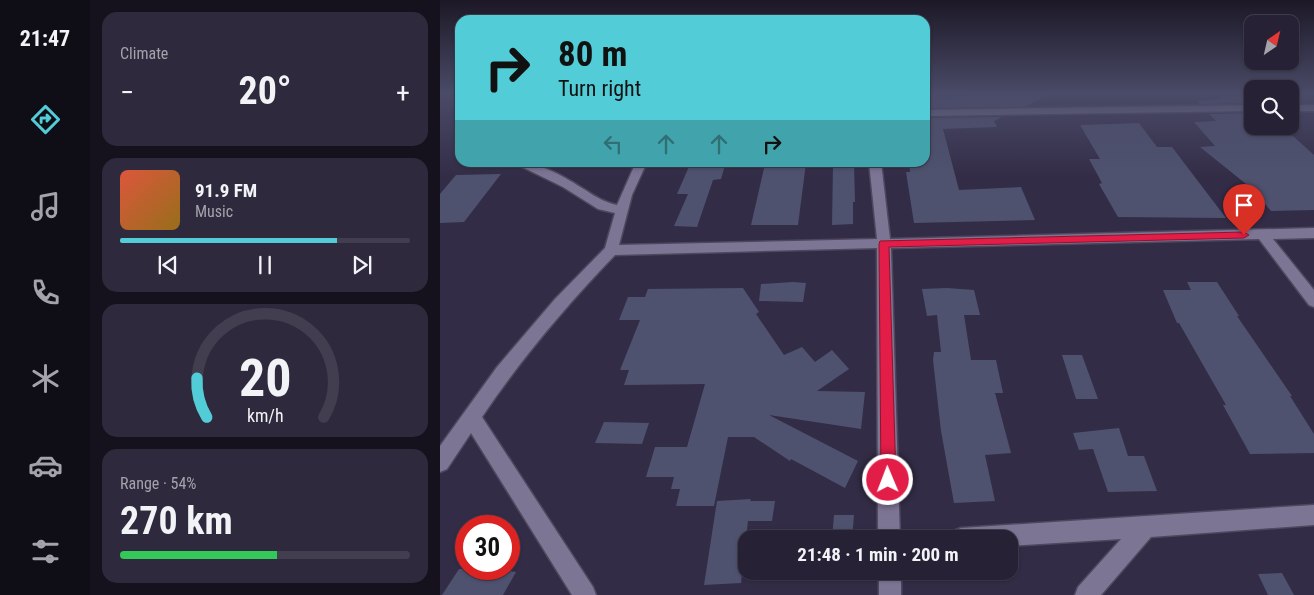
<!DOCTYPE html>
<meta charset="utf-8">
<style>
body{margin:0;font-family:"Roboto Condensed",sans-serif;background:#2e293c;color:#f1f3f6;height:100vh;display:flex;flex-direction:column;font-size:19px;white-space:nowrap}
*{box-sizing:border-box;margin:0}
p{font-size:16px;color:#a4a3ac}
.icon{flex:none;width:28px;height:28px;fill:none;stroke:currentColor;stroke-width:2;stroke-linecap:round;stroke-linejoin:round}
.map{position:relative;flex:1;overflow:hidden}
.drawer{display:flex;flex-direction:column;gap:12px;padding:12px;background:#15121d;width:350px}
.drawer>*{flex:none}
.top-card{position:absolute;left:15px;top:15px;width:475px;height:152px;border-radius:15px;box-shadow:0 1px 4px #0004,0 0 0 1px #423e4f;background:#52ccd6;color:#111;overflow:hidden}
.needle{width:32px;rotate:34deg}
.tools{position:absolute;left:804px;top:15px;display:grid;gap:10px}
.tools a{display:grid;place-items:center;width:55px;height:55px;border-radius:10px;background:#262134;box-shadow:0 1px 4px #0004,0 0 0 1px #423e4f;font-size:25px}
.speed{position:absolute;left:15px;top:515px;display:flex;gap:10px;font-size:25px;font-weight:700;text-align:center}
.speed>*{display:grid;place-content:center;width:65px;height:65px;border-radius:50%;background:#262134;box-shadow:0 1px 4px #0004,0 0 0 1px #423e4f;line-height:1}
.speed .limit{border:8px solid #d22;background:#fff;color:#111}
.pin{position:absolute;display:grid;place-items:center;width:42px;height:42px;color:#fff;margin:-51px -21px;border-radius:50% 50% 50% 0;rotate:-45deg;box-shadow:0 0 5px #0007}
.pin .icon{rotate:45deg}
.me{position:absolute;width:55px;margin:-28px;rotate:359deg;stroke-linejoin:round;filter:drop-shadow(0 0 4px #0008)}
.turn{display:flex;align-items:center;gap:18px;height:105px;padding:0 20px;font-size:22px}
.turn .icon{width:65px;height:65px;stroke-width:2.5}
.turn b{display:block;font-size:35px;line-height:42px}
.lanes{display:flex;align-items:center;height:48px;padding:0 20px;background:#0003;justify-content:center;gap:25px;direction:ltr}
.lanes .off{opacity:.35}
.big{font-size:38px;font-weight:700;line-height:1.1}
.drawer .card{flex:1;display:flex;flex-direction:column;justify-content:center;gap:8px;min-width:0;padding:0 18px;border-radius:15px;background:#2e293c}
.drawer .dial{align-items:center;gap:0}
.dial svg{height:130px;overflow:visible;fill:none;stroke:#423e4f;stroke-width:7;stroke-linecap:round;text-anchor:middle}
.dial text{fill:#f1f3f6;stroke:none}
.song{display:flex;align-items:center;gap:15px}
.cover{width:60px;height:60px;border-radius:8px;background:linear-gradient(135deg,hsl(10 70% 55%),hsl(40 70% 35%))}
.played{height:5px;border-radius:2px;background:linear-gradient(90deg,#52ccd6 75%,#423e4f 75%)}
.keys{display:flex;justify-content:space-around;direction:ltr}
.heat{display:flex;justify-content:space-between;align-items:center;font-size:28px;direction:ltr}
.charge{height:8px;border-radius:4px;background:linear-gradient(90deg,#34c759 54%,#423e4f 0)}
.trip{position:absolute;left:298px;top:530px;width:280px;height:50px;border-radius:15px;background:#262134;box-shadow:0 1px 4px #0004,0 0 0 1px #423e4f;font-weight:700;line-height:50px;text-align:center}
main{display:flex;flex:1;min-height:0}
.dock{display:flex;flex-direction:column;width:90px;justify-content:space-around;align-items:center;background:#0f0d15;color:#a4a3ac}
.dock .icon{width:35px;height:35px}
.dock .selected{color:#52ccd6}
.dock b{font-size:22px;color:#f1f3f6}
.map>svg:first-child{display:block}
.building{fill:#4e526f}
.lines{fill:none;stroke-linecap:round;stroke-linejoin:round}
.street-casing{stroke:#4e475e;stroke-width:3}
.street{fill:#7d7594;fill-rule:evenodd}
.route{fill:#e11d48;stroke:#92132f}
</style>
<main>
<nav class="dock">
<b>21:47</b>
<svg class="icon selected" aria-label="directions" viewBox="0 0 24 24"><path d="M12 3l9 9-9 9-9-9zM9 14v-3h6M13 9l2 2-2 2"/></svg>
<svg class="icon" aria-label="music" viewBox="0 0 24 24"><path d="M9 18V5l10-2v13"/><circle cx="6" cy="18" r="3"/><circle cx="16" cy="16" r="3"/></svg>
<svg class="icon" aria-label="phone" viewBox="0 0 24 24"><path d="M5 4h4l2 5-3 2q2 4 5 5l2-3 5 2v4C11 20 4 13 5 4z"/></svg>
<svg class="icon" aria-label="climate" viewBox="0 0 24 24"><path d="M12 3v18M4 7l16 10M4 17L20 7"/></svg>
<svg class="icon" aria-label="car" viewBox="0 0 24 24"><path d="M5 17H2v-5l4-1 3-4h7l3 4 3 1v5h-3M9 17h6M6 11h13"/><circle cx="7" cy="17" r="2"/><circle cx="17" cy="17" r="2"/></svg>
<svg class="icon" aria-label="filters" viewBox="0 0 24 24"><path d="M4 7h16M4 17h16"/><circle cx="9" cy="7" r="2"/><circle cx="15" cy="17" r="2"/></svg>
</nav>
<section class="drawer">
<div class="card"><p>Climate</p>
<div class="heat"><a>−</a><b class="big">20°</b><a>+</a></div>
</div>
<div class="card">
<div class="song"><i class="cover"></i><div><b>91.9 FM</b><p>Music</p></div></div>
<div class="played"></div>
<div class="keys"><svg class="icon" aria-label="previous" viewBox="0 0 24 24"><path d="M18 5L8 12l10 7zM5 5v14"/></svg><svg class="icon" aria-label="pause" viewBox="0 0 24 24"><path d="M8 5v14M16 5v14"/></svg><svg class="icon" aria-label="next" viewBox="0 0 24 24"><path d="M6 5l10 7-10 7zM19 5v14"/></svg></div>
</div>
<div class="card dial"><svg viewBox="0 0 100 80">
<path d="M14 69A42 42 0 1 1 86 69"/>
<path d="M14 69A42 42 0 0 1 8 45" stroke="#52ccd6"/>
<text x="50" y="56" font-size="32" font-weight="700">20</text>
<text x="50" y="72" font-size="11">km/h</text>
</svg></div>
<div class="card"><p>Range · 54%</p><b class="big">270 km</b><div class="charge"></div></div>
</section>
<div class="map">
<svg width="874" height="595" viewBox="0 0 874 595">
<rect width="100%" height="100%" fill="#332c46"/>
<g class="building">
<polygon points="485,94 494,94 495,97 535,94 611,94 584,107 485,108"/>
<polygon points="780,96 812,96 812,103 760,104 757,101 782,99"/>
<polygon points="812,113 812,126 842,126 874,155 874,210 831,211 811,188 760,147 775,146 754,122 776,121 769,114"/>
<polygon points="562,117 554,121 557,127 503,129 519,190 581,187 595,220 474,223 466,172 470,172 469,162 486,162 485,118"/>
<polygon points="699,123 717,147 732,147 786,218 678,217 659,184 662,183 649,159 660,159 640,125"/>
<polygon points="251,162 286,162 281,179 273,180 257,227 234,226 248,194 237,194"/>
<polygon points="366,163 358,225 311,225 325,164"/>
<polygon points="414,163 415,202 413,202 413,224 392,225 393,164"/>
<polygon points="61,174 24,222 0,223 0,194 16,175"/>
<polygon points="353,282 366,283 363,302 319,301 321,284"/>
<polygon points="747,282 777,282 799,316 797,316 852,396 850,396 874,434 874,453 810,454 783,405 786,405 739,323 737,323 723,290 751,290"/>
<polygon points="303,288 319,312 316,314 344,355 362,347 375,362 392,350 409,369 377,391 425,392 421,429 329,415 418,461 405,488 351,459 350,461 314,437 288,437 274,506 236,506 240,489 231,489 234,477 206,477 215,447 247,447 265,384 184,385 189,370 180,370 200,320 179,320 188,297 205,297 208,289"/>
<polygon points="507,288 534,290 540,315 524,315 531,360 556,360 563,393 555,393 571,453 545,455 555,501 514,503 501,431 493,360 494,352 501,352 497,315 487,316 482,289"/>
<polygon points="622,355 642,355 658,399 636,399"/>
<polygon points="164,422 209,423 202,444 155,443"/>
<polygon points="679,428 688,456 704,456 717,491 668,492 653,449 639,450 633,433"/>
<polygon points="311,499 310,501 335,501 332,521 308,521 301,583 264,585 277,501"/>
<polygon points="394,515 414,515 412,539 392,539"/>
<polygon points="19,569 56,569 76,572 63,595 2,595"/>
<polygon points="842,573 854,595 828,595 818,574"/>
</g>
<g class="lines">
<defs>
<g id="street">
<polygon points="812,105 812,111 485,116 485,110"/>
<rect x="850" y="105" width="24" height="6"/>
<path d="M72 162C98 162 120 174 142 188 153 195 163 202 177 205L196 162H207L192 195 179 245 437 239 429 162H441L450 239 874 228V238L833 239 874 290V307L869 305 819 239 451 248 460 539H438L437 248 175 255C126 306 81 359 42 417L153 587 156 595H132L31 433 7 469 0 472V446L57 367 115 299 165 248 175 213 158 209 123 187Z"/>
<polygon points="874,505 874,525 711,537 661,595 635,595 638,587 681,539 569,546 569,539 510,539 513,531 521,528"/>
<rect x="439" y="571" width="22" height="24"/>
</g>
</defs>
<use href="#street" class="street-casing"/>
<use href="#street" class="street"/>
</g>
<linearGradient id="sky" x2="0" y2="1"><stop stop-color="#1c1826"/><stop offset="0.53" stop-color="#4a4b68"/><stop offset="1" stop-color="#4a4b68" stop-opacity="0"/></linearGradient>
<rect width="874" height="177" fill="url(#sky)"/>
<polygon class="route" points="804,232 809,235 804,238 449,247 456,480 454,485 448,487 443,485 441,480 439,244 440,241"/>
</svg>
<div class="tools">
<a><svg class="needle" viewBox="-14 -14 28 28"><path d="M0-13l5 13h-10z" fill="#e53935"/><path d="M0 13l5-13h-10z" fill="#a4a3ac"/></svg></a>
<a><svg class="icon" aria-label="search" viewBox="0 0 24 24"><circle cx="10" cy="10" r="6"/><path d="M15 15l6 6"/></svg></a>
</div>
<div class="speed"><div class="limit">30</div></div>
<div class="pin" style="left:804px;top:235px;background:#d93025"><svg class="icon" aria-label="arrive" viewBox="0 0 24 24"><path d="M6 21V4h12l-3 4 3 4H6"/></svg></div>
<svg class="me" style="left:448px;top:480px" viewBox="-20 -20 40 40"><circle r="17" fill="#e11d48" stroke="#fff" stroke-width="3"/><path d="M0-11L8 9 0 5-8 9z" fill="#fff"/></svg>
<div class="trip">21:48 · 1 min · 200 m</div>
<div class="top-card">
<div class="turn"><svg class="icon" aria-label="right" viewBox="0 0 24 24"><path d="M7 20v-9h11M14 6l5 5-5 5"/></svg><div><b>80 m</b>Turn right</div></div>
<div class="lanes"><svg class="icon off" aria-label="left" viewBox="0 0 24 24"><path d="M17 20v-9H6M10 6l-5 5 5 5"/></svg><svg class="icon off" aria-label="ahead" viewBox="0 0 24 24"><path d="M12 20V5M6 11l6-6 6 6"/></svg><svg class="icon off" aria-label="ahead" viewBox="0 0 24 24"><path d="M12 20V5M6 11l6-6 6 6"/></svg><svg class="icon" aria-label="right" viewBox="0 0 24 24"><path d="M7 20v-9h11M14 6l5 5-5 5"/></svg></div>
</div>
</div>
</main>
